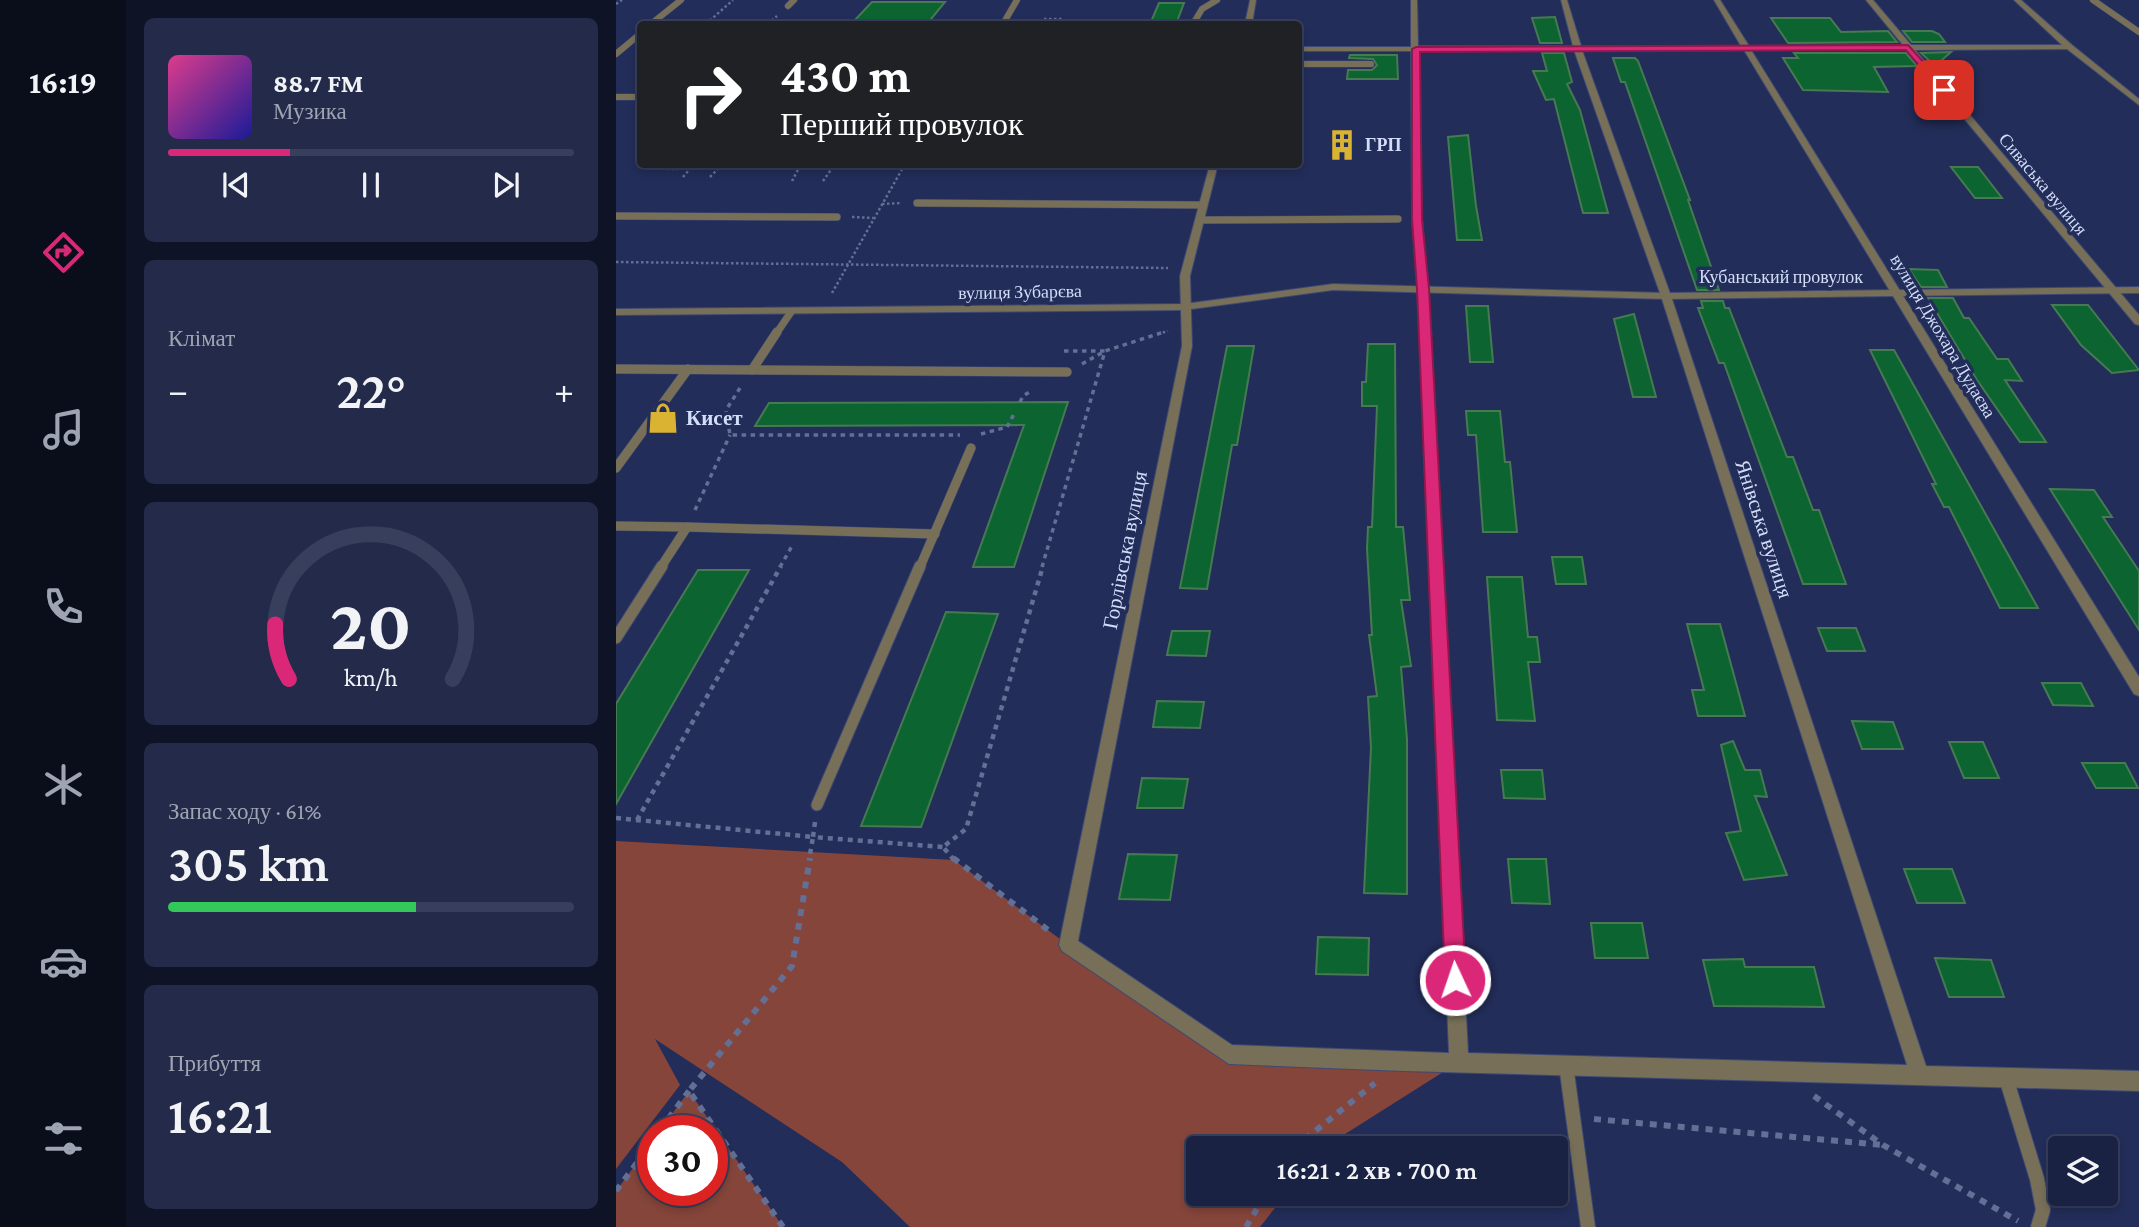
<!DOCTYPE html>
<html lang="uk">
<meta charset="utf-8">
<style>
body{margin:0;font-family:"Crimson Pro",serif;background:#232a4a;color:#f1f3f6;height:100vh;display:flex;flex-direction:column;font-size:26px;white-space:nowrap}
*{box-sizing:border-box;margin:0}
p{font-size:23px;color:#9fa4b2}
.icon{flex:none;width:38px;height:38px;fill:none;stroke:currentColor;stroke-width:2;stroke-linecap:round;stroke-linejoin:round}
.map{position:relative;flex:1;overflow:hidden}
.drawer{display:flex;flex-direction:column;gap:18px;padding:18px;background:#0e1325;width:490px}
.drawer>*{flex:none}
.banner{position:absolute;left:21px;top:21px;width:665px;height:147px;border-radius:7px;box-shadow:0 4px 10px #0003,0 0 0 2px #383f5c;background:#202124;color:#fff;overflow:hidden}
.tools{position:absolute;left:1432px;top:1136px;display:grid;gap:14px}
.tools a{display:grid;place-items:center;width:70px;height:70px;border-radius:7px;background:#1a2243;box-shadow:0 4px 10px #0003,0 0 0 2px #383f5c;font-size:35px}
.speed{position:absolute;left:21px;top:1115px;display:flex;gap:14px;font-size:35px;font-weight:700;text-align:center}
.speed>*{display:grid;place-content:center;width:91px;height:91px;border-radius:50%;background:#1a2243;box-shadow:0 4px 10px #0003,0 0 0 2px #383f5c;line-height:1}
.speed .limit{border:10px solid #d22;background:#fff;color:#111}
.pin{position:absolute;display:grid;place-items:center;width:60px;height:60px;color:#fff;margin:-30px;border-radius:14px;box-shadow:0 4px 10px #0006}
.me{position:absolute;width:77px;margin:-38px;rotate:357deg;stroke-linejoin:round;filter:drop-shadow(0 0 5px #0008)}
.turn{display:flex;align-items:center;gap:24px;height:147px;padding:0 28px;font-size:32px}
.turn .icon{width:91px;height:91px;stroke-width:2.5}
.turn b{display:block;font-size:49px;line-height:60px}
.big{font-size:52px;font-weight:600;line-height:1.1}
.drawer .card{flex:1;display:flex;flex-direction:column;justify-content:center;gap:10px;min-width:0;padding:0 24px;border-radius:10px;background:#232a4a}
.drawer .dial{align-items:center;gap:0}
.dial svg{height:182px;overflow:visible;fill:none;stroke:#383f5c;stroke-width:7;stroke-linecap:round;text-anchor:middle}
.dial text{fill:#f1f3f6;stroke:none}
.song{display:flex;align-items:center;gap:21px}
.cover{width:84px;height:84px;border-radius:10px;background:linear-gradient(135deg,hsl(330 70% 55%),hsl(240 70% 35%))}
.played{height:7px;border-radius:4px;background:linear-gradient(90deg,#db2777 30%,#383f5c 30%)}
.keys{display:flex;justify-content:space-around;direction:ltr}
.heat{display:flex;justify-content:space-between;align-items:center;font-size:38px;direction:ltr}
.charge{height:10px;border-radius:5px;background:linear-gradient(90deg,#34c759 61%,#383f5c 0)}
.trip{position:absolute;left:570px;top:1136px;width:382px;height:70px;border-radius:7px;background:#1a2243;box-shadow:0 4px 10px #0003,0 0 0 2px #383f5c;font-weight:600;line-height:70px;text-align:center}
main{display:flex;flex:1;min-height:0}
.tab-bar{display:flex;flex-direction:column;width:126px;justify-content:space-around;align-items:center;background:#0a0e1b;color:#9fa4b2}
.tab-bar .icon{width:49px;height:49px}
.tab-bar .current{color:#db2777}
.tab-bar b{font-size:32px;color:#f1f3f6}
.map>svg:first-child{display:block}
.green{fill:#85453a}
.building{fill:#0c6531;stroke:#477953;stroke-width:2}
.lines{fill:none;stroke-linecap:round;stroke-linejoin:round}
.service-far4-casing{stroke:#3e4973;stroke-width:7}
.service-far3-casing{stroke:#3e4973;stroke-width:8}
.service-far2-casing{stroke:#3e4973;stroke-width:10}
.service-far1-casing{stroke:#3e4973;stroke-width:13}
.service-casing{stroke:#3e4973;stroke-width:16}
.minor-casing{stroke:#3e4973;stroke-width:2}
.tertiary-casing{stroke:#3e4973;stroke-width:2}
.path-far3{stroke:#646f95;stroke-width:2.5;stroke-dasharray:2.5 2.5;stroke-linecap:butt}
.path-far2{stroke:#646f95;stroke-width:3.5;stroke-dasharray:4.5 4.5;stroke-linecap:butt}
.path-far1{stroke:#646f95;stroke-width:4.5;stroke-dasharray:5 5;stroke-linecap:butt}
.path{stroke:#646f95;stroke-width:6;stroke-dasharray:7 7;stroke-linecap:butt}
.service-far4{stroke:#776f57;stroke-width:6}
.service-far3{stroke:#776f57;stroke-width:7}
.service-far2{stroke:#776f57;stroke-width:9}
.service-far1{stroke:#776f57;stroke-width:11}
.service{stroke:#776f57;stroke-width:14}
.minor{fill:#776f57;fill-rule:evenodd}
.tertiary{fill:#776f57;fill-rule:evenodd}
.route{fill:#db2777;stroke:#8e194d;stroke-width:2}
.labels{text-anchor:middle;stroke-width:7;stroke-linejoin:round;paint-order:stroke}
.far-poi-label{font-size:18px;font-weight:bold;fill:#d3ddf9;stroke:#222d59;text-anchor:start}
.far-street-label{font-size:18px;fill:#d3ddf9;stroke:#222d59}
.poi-label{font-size:21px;font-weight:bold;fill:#d3ddf9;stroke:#222d59;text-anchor:start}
.street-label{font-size:21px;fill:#d3ddf9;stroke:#222d59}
</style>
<main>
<nav class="tab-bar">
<b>16:19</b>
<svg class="icon current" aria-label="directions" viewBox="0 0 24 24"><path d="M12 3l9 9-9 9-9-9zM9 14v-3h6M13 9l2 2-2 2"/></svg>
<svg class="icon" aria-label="music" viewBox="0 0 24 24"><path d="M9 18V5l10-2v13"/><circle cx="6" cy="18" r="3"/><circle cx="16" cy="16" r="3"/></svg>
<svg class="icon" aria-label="phone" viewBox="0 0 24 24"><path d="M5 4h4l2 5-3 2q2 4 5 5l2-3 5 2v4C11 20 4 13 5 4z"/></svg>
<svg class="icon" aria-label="climate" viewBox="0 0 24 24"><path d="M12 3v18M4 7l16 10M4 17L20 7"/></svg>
<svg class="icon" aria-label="car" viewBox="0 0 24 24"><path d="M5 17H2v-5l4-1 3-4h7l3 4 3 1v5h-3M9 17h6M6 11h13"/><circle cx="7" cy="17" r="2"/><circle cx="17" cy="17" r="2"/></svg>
<svg class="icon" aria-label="filters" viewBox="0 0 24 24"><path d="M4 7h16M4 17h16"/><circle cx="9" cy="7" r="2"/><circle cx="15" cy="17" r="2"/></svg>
</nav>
<section class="drawer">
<div class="card">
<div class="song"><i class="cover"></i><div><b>88.7 FM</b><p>Музика</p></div></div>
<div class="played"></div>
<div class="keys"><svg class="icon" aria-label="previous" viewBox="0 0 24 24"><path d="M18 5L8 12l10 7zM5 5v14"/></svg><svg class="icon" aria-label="pause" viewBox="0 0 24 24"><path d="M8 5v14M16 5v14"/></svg><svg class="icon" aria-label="next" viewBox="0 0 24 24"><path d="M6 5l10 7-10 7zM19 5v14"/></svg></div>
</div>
<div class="card"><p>Клімат</p>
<div class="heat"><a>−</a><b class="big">22°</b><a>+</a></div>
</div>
<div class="card dial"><svg viewBox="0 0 100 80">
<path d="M14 69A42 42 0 1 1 86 69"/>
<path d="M14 69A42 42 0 0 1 8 45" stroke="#db2777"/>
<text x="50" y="56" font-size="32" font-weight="700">20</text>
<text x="50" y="72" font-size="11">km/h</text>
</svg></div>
<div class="card"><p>Запас ходу · 61%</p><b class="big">305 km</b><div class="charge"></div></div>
<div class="card"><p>Прибуття</p><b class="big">16:21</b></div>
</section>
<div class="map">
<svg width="1523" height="1227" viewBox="0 0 1523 1227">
<rect width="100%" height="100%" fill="#222d59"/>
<g class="green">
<polygon points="0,841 338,860 452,945 613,1054 843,1062 707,1148 583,1148 583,1194 670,1194 644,1227 294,1227 226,1162 39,1039 64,1085 0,1169"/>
<polygon points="73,1091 167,1227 0,1227 0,1191 37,1141 37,1190 96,1190 96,1130 44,1130"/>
</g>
<g class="building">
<polygon points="256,2 329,2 311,24 236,23"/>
<polygon points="543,3 568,3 560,24 534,24"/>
<polygon points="939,17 946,43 924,43 916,18"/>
<polygon points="1155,18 1214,18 1225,32 1272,31 1281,42 1172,43"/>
<polygon points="1287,31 1316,31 1323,34 1329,42 1296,42"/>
<polygon points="1335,52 1319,66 1305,53"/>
<polygon points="926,53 948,53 956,82 951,84 964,110 992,213 967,213 938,99 930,100 917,71 931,71"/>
<polygon points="1178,53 1290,53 1301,66 1258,67 1272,92 1187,90 1167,58 1182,58"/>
<polygon points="734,55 781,55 782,79 731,79 732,70 756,70 761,65 757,59 733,58"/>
<polygon points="997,58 1019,58 1022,61 1074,200 1072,200 1103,290 1081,290 1009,82 1005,82"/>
<polygon points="852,135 860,206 866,240 841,240 832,137"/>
<polygon points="1335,167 1362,167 1386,198 1359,198"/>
<polygon points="1293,269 1322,270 1331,287 1305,287"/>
<polygon points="1312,298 1337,298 1348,318 1353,318 1381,359 1392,359 1406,381 1389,380 1430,442 1404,442 1361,380"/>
<polygon points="1085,301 1107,301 1109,308 1113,308 1171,457 1177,457 1197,510 1203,510 1230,584 1187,584 1108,363 1103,363 1082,308 1087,308"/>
<polygon points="1436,305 1472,305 1523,370 1496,373 1465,345"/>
<polygon points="850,306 872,306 877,362 854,362"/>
<polygon points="1018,314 1036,382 1040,397 1017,397 998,319"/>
<polygon points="752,344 779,344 780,527 787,527 794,600 785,600 795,666 785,667 791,739 791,894 748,893 755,748 752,697 761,696 753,635 756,635 751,549 752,527 756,527 761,406 746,406 746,382 750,382"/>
<polygon points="611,346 638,346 621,445 616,445 591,589 564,588"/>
<polygon points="1254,350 1278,350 1422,608 1384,608 1333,507 1328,507 1316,484 1320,484"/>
<polygon points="452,402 398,567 357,567 408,425 139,426 153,403"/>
<polygon points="850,411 884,411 889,462 894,462 901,532 867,532 860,435 852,435"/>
<polygon points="1434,489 1478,490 1496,517 1487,517 1523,571 1523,630"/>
<polygon points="936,557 966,557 970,584 940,584"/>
<polygon points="82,570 133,570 0,804 0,704"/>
<polygon points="871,577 906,577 912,637 921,637 924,662 912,662 919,721 881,720"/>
<polygon points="330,612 382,614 305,827 245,826"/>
<polygon points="1071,624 1104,624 1129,716 1082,716 1076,690 1088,690"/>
<polygon points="1202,628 1240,628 1249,651 1211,651"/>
<polygon points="556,631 594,631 590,656 551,655"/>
<polygon points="1426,683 1465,683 1477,706 1437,705"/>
<polygon points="541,701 588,702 584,728 537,727"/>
<polygon points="1236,721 1277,722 1287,749 1246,749"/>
<polygon points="1117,741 1129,770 1144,770 1151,797 1139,796 1171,875 1128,880 1110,833 1125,831 1105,745"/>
<polygon points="1333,742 1367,742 1383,778 1348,778"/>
<polygon points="1466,763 1509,763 1522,788 1480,788"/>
<polygon points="885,770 926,770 929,799 888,798"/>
<polygon points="526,778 572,779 567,808 521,808"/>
<polygon points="512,854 561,855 554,900 503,899"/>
<polygon points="892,859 930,859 934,904 896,903"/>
<polygon points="1288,869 1336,869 1349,903 1301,903"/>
<polygon points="975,923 1026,923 1032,958 979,958"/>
<polygon points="702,937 753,938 752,975 700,974"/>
<polygon points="1319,958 1375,960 1388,997 1333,997"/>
<polygon points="1127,959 1129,967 1198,967 1208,1007 1098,1006 1087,960"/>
</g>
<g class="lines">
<defs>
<g id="service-far4">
<polyline points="1477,0 1523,32"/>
<polyline points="172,6 178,0"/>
<polyline points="35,24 65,0"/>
<polyline points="387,24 401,0"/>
<polyline points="577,24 586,9 601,0"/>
<polyline points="0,54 24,34"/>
<polyline points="682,64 755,64"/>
<polyline points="0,97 24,97"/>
</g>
<g id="service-far3">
<polyline points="301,203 587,205"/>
<polyline points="0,216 221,217"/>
<polyline points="584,220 782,219"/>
<polyline points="160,334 175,312"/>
</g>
<g id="service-far2">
<polyline points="0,369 451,372"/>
<polyline points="136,370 161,332"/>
<polyline points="0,468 72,369"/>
<polyline points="0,526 71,527 45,567"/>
<polyline points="71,527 319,534"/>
<polyline points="304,567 355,448"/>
</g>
<g id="service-far1">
<polyline points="0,638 46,566"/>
<polyline points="201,805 304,566"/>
</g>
<g id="service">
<polyline points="950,1065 972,1227"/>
<polyline points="1390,1078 1421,1179 1427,1210 1422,1227"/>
</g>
<g id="minor">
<polygon points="634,0 640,0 636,24 629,24"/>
<path d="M795 0H801L802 46H957L945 0H951L965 46H1125L1098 0H1104L1133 46 1287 45 1250 0H1257L1295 45H1446L1398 0H1405L1456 45 1523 99V105L1451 49 1299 50 1523 315V325L1519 324 1291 50H1135L1523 677V696L1518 694 1128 50H966L1055 296 1310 1066 1523 1071V1091L787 1071 613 1064 446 951 443 945 566 346 564 276 594 164H602L574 276 576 346 462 941 616 1045 833 1053 802 289 796 219 795 51H682V47H795ZM958 50 1045 296 1291 1065 852 1053 812 289 806 219 802 51Z"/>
</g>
<polygon id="tertiary" points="717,284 1050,293 1523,287 1523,293 1050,299 717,290 568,310 0,315 0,309 568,304"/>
</defs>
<use href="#service-far4" class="service-far4-casing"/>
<use href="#service-far3" class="service-far3-casing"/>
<use href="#service-far2" class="service-far2-casing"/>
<use href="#service-far1" class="service-far1-casing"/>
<use href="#service" class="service-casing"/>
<use href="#minor" class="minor-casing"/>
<use href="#tertiary" class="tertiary-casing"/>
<g class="path-far3">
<polyline points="0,4 6,0"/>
<polyline points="428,19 448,19"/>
<polyline points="90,24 117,0"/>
<polyline points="152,24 161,16"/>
<polyline points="56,164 52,169 217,167"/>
<polyline points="67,177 78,164"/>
<polyline points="94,177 107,164"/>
<polyline points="176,181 185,164"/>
<polyline points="207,181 217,167"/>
<polyline points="266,204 286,203"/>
<polyline points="236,217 257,218"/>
<polyline points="0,262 552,268"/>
<polyline points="216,293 289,164"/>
<polyline points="542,334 552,331"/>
</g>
<g class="path-far2">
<polyline points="448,351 489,351"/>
<polyline points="466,364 489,351 548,332"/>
<polyline points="124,388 110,410 114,435 344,435"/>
<polyline points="404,402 407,396 415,391"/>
<polyline points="365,434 391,427 398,414"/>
<polyline points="79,510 114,435"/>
<polyline points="164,567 176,546"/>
<polyline points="426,567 489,351"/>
</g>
<g class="path-far1">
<polyline points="0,818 197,837 193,860"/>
<polyline points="21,820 165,566"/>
<polyline points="199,822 197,837 327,847"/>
<polyline points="338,860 327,847 350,829 427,566"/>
</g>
<g class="path">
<polyline points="337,858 432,930"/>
<polyline points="1198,1096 1267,1145 1402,1221"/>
<polyline points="978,1119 1267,1145"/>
<polyline points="44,1130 73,1091"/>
<polyline points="678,1148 759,1083"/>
<polyline points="0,1191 37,1141"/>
<polyline points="167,1227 73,1091 176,966 194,858"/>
<polyline points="630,1227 650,1194"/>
</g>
<use href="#service-far4" class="service-far4"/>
<use href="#service-far3" class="service-far3"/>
<use href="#service-far2" class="service-far2"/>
<use href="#service-far1" class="service-far1"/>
<use href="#service" class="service"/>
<use href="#minor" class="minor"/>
<use href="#tertiary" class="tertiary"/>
</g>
<polygon class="route" points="1292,45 1331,88 1331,92 1325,92 1290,50 804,52 806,219 813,289 850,980 846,987 839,990 832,987 829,980 801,289 796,219 796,49 800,47"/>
<defs>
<symbol id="building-bare" viewBox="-9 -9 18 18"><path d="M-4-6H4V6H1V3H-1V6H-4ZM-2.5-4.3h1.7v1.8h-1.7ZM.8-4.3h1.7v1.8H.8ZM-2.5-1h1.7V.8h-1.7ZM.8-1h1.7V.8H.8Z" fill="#dab333" stroke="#222d59" stroke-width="2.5" paint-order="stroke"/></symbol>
<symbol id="shop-bare" viewBox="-9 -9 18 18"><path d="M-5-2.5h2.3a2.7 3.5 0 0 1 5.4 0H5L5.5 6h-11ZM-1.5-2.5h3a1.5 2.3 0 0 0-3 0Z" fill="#dab333" stroke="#222d59" stroke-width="2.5" paint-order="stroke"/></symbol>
</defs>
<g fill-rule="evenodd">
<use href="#building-bare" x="704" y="123" width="44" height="44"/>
<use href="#shop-bare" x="25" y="396" width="44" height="44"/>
</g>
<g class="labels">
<g class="far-poi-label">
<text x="749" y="151">ГРП</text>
</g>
<g class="far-street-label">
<text transform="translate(1427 184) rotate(50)" y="6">Сиваська вулиця</text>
<text x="1165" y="283">Кубанський провулок</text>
<text transform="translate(404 292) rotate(-1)" y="6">вулиця Зубарєва</text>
<text transform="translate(1327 336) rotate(59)" y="6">вулиця Джохара Дудаєва</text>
</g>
<g class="poi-label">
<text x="70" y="425">Кисет</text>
</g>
<g class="street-label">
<text transform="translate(1148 529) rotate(72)" y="7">Янівська вулиця</text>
<text transform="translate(509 550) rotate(-79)" y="7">Горлівська вулиця</text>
</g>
</g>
</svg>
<div class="tools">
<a><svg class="icon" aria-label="layers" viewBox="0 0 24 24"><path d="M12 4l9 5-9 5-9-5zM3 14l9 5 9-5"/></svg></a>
</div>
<div class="speed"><div class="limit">30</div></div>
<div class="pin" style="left:1328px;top:90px;background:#d93025"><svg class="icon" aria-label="arrive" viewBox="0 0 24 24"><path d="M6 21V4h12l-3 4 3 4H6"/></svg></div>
<svg class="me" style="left:839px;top:980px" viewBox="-20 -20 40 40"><circle r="17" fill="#db2777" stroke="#fff" stroke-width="3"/><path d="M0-11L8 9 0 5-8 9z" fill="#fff"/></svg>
<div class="trip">16:21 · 2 хв · 700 m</div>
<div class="banner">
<div class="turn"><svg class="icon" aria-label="right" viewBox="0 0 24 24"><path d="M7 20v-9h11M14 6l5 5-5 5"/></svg><div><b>430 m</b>Перший провулок</div></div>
</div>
</div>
</main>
